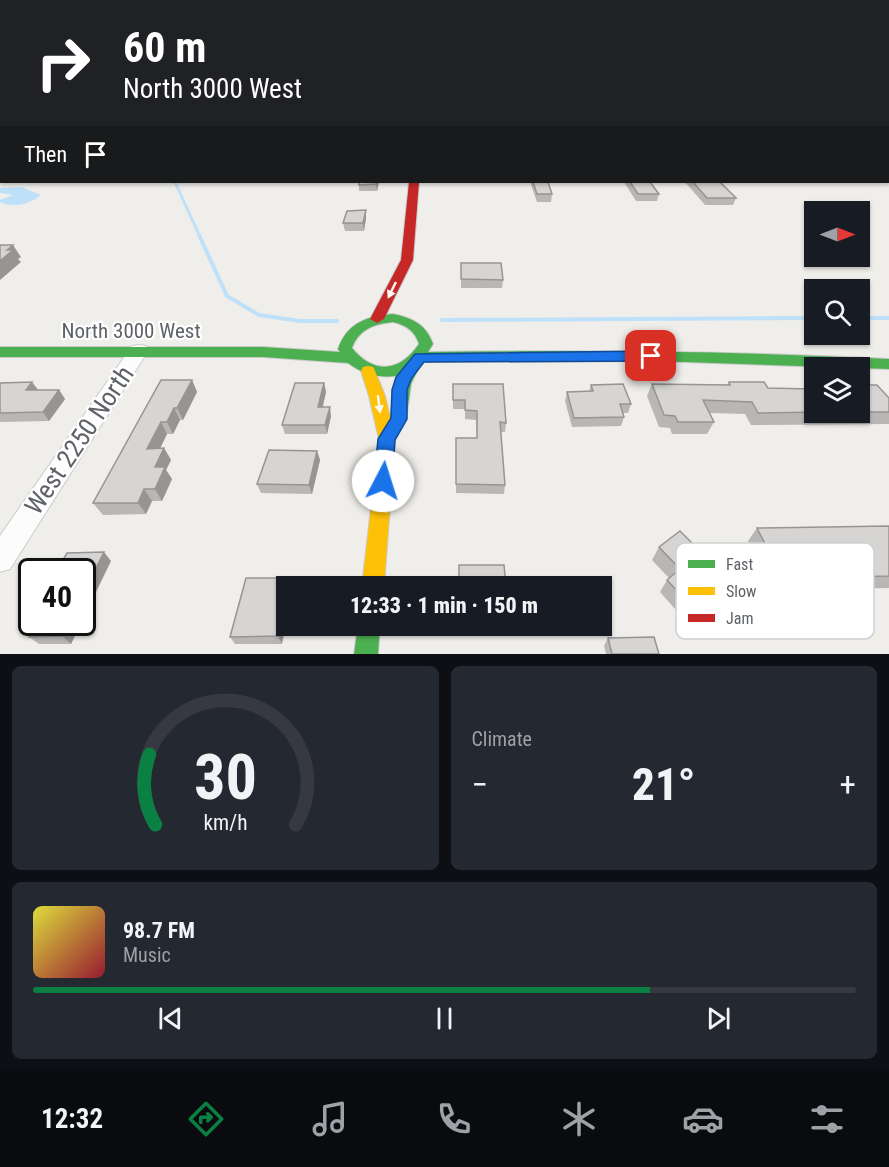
<!DOCTYPE html>
<meta charset="utf-8">
<style>
body{margin:0;font-family:"Roboto Condensed",sans-serif;background:#242831;color:#f1f3f6;height:100vh;display:flex;flex-direction:column;font-size:22px;white-space:nowrap}
*{box-sizing:border-box;margin:0}
p{font-size:20px;color:#9ea1a6}
.icon{flex:none;width:33px;height:33px;fill:none;stroke:currentColor;stroke-width:2;stroke-linecap:round;stroke-linejoin:round}
.map{position:relative;height:654px;overflow:hidden}
.panel{display:flex;flex-direction:column;gap:12px;padding:12px;background:#0d0f14;flex:1}
.panel>*{flex:none}
.guide{position:absolute;left:0px;top:0px;width:890px;height:183px;box-shadow:0 2px 4px #0004;background:#202124;color:#fff;overflow:hidden}
.needle{width:39px;rotate:90deg}
.tools{position:absolute;left:804px;top:201px;display:grid;gap:12px}
.tools a{display:grid;place-items:center;width:66px;height:66px;border-radius:0px;background:#171b24;box-shadow:0 2px 4px #0004;font-size:30px}
.speed{position:absolute;left:18px;top:558px;display:flex;gap:12px;font-size:30px;font-weight:700;text-align:center}
.speed>*{display:grid;place-content:center;width:78px;height:78px;border-radius:50%;background:#171b24;box-shadow:0 2px 4px #0004;line-height:1}
.speed .limit{border:3px solid #111;border-radius:9px;background:#fff;color:#111}
.pin{position:absolute;display:grid;place-items:center;width:51px;height:51px;color:#fff;margin:-26px;border-radius:12px;box-shadow:0 3px 9px #0006}
.me{position:absolute;width:66px;margin:-33px;rotate:5deg;stroke-linejoin:round;filter:drop-shadow(0 0 4px #0008)}
.turn{display:flex;align-items:center;gap:21px;height:126px;padding:0 24px;font-size:27px}
.turn .icon{width:78px;height:78px;stroke-width:2.5}
.turn b{display:block;font-size:42px;line-height:51px}
.then{display:flex;align-items:center;height:57px;padding:0 24px;background:#0003;gap:12px;font-size:22px}
.big{font-size:45px;font-weight:800;line-height:1.1}
.panel .tile{flex:1;display:flex;flex-direction:column;justify-content:center;gap:9px;min-width:0;padding:0 21px;border-radius:9px;background:#242831}
.panel .dial{align-items:center;gap:0}
.dial svg{height:156px;overflow:visible;fill:none;stroke:#363941;stroke-width:7;stroke-linecap:round;text-anchor:middle}
.dial text{fill:#f1f3f6;stroke:none}
.song{display:flex;align-items:center;gap:18px}
.cover{width:72px;height:72px;border-radius:9px;background:linear-gradient(135deg,hsl(60 70% 55%),hsl(350 70% 35%))}
.played{height:6px;border-radius:3px;background:linear-gradient(90deg,#0b8043 75%,#363941 75%)}
.keys{display:flex;justify-content:space-around;direction:ltr}
.heat{display:flex;justify-content:space-between;align-items:center;font-size:33px;direction:ltr}
.panel .tiles{flex:1;display:grid;gap:12px;grid-template-columns:1fr 1fr}
.tile:last-child{grid-column:span 2}
.trip{position:absolute;left:276px;top:576px;width:336px;height:60px;border-radius:0px;background:#171b24;box-shadow:0 2px 4px #0004;font-weight:800;line-height:60px;text-align:center}
.tabs{display:flex;height:96px;justify-content:space-around;align-items:center;background:#090b0e;color:#9ea1a6}
.tabs .icon{width:42px;height:42px}
.tabs .active{color:#0b8043}
.tabs b{font-size:27px;color:#f1f3f6}
.map>svg:first-child{display:block}
.water{fill:#bfe0f9}
.lines{fill:none;stroke-linecap:round;stroke-linejoin:round}
.stream-far1{stroke:#bfe0f9;stroke-width:3}
.stream{stroke:#bfe0f9;stroke-width:4}
.street-casing{stroke:#cbcccc;stroke-width:2}
.fast-casing{stroke:#cacacb;stroke-width:2}
.slow-casing{stroke:#cacacb;stroke-width:2}
.jam-casing{stroke:#cacacb;stroke-width:2}
.street{fill:#fdfcfc;fill-rule:evenodd}
.fast{fill:#4caf50;fill-rule:evenodd}
.slow{fill:#ffc107;fill-rule:evenodd}
.jam{fill:#c62828;fill-rule:evenodd}
.wall{fill:#b8b7b5}
.shaded-wall{fill:#969594}
.building{fill:#d6d5d3;stroke:#969594;stroke-width:1.5}
.oneway{fill:#f6fbf6}
.route{fill:#1a73e8;stroke:#114b97;stroke-width:1.5}
.labels{text-anchor:middle;stroke-width:4.5;stroke-linejoin:round;paint-order:stroke}
.street-label{font-size:21px;fill:#5f6368;stroke:#fff}
.near-street-label{font-size:26px;fill:#5f6368;stroke:#fff}
.key{fill:#fff;stroke:#cfd0d2;stroke-width:1.5}
.key-label{font-size:16px;fill:#5f6368}
</style>
<div class="map">
<svg width="889" height="654" viewBox="0 0 889 654">
<rect width="100%" height="100%" fill="#efeeea"/>
<path class="water" d="M22 187 41 195C29 204 14 209 0 202V200L13 195 0 193V188Z"/>
<g class="lines">
<polyline class="stream-far1" points="175,182 200,237"/>
<g class="stream">
<polyline points="199,235 227,296 259,315 300,321 337,321"/>
<polyline points="860,318 889,318"/>
<polyline points="442,320 814,318"/>
</g>
<defs>
<g id="street">
<rect x="888" y="98" width="1" height="6"/>
<polygon points="888,171 889,172 889,180 888,179"/>
<polygon points="139,345 146,346 148,351 10,569 0,572 0,536 132,346"/>
</g>
<g id="fast">
<path d="M393 314C412 318 426 324 433 344L428 352C582 350 735 351 889 359V369L655 361 421 362 411 384 406 420 393 444 387 446 381 444 379 439 390 419 395 384 400 375C380 379 364 375 348 363L263 357H0V347H263L340 352 338 349C347 323 367 316 393 314ZM393 322C406 325 415 331 419 344 400 372 374 375 352 348 359 329 374 324 393 322Z"/>
<polygon points="358,626 380,626 378,654 354,654"/>
</g>
<polygon id="slow" points="368,366 373,367 375,371 385,396 395,439 384,586 362,586 379,439 369,396 361,371 363,367"/>
<polygon id="jam" points="409,182 419,182 413,260 384,319 377,323 370,319 401,260"/>
</defs>
<use href="#street" class="street-casing"/>
<use href="#fast" class="fast-casing"/>
<use href="#slow" class="slow-casing"/>
<use href="#jam" class="jam-casing"/>
<use href="#street" class="street"/>
<use href="#fast" class="fast"/>
<use href="#slow" class="slow"/>
<use href="#jam" class="jam"/>
</g>
<g class="wall">
<polygon points="379,182 377,191 359,191 359,185"/>
<polygon points="530,182 548,182 552,194 551,202 537,202"/>
<polygon points="624,182 650,182 659,194 657,201 636,201"/>
<polygon points="685,182 720,182 736,198 733,205 705,205"/>
<polygon points="366,210 366,218 364,231 345,231 343,223"/>
<polygon points="461,263 503,280 502,288 461,288"/>
<polygon points="192,380 197,392 183,420 180,420 173,434 167,434 160,448 164,448 171,460 166,470 172,479 162,501 152,501 146,514 103,515 93,503"/>
<polygon points="729,382 768,388 807,389 809,386 889,398 889,424 751,425 745,414 709,413 714,422 707,434 672,434 670,428 659,427 647,396 652,384 727,385"/>
<polygon points="0,383 38,390 59,390 65,399 49,421 0,422"/>
<polygon points="324,383 326,392 323,407 331,416 327,434 285,434 282,425"/>
<polygon points="453,384 506,423 505,432 501,432 505,485 504,494 456,493 456,438 477,438 476,420 465,419 465,409 453,409"/>
<polygon points="591,385 631,404 628,413 623,413 624,417 621,426 572,427 565,401 567,392 589,391"/>
<polygon points="317,451 320,460 312,494 261,493 257,484"/>
<polygon points="889,526 889,588 795,590 789,577 766,577 748,541 757,528"/>
<polygon points="659,547 734,583 728,588 730,612 700,637 660,592 667,580 669,578 652,560"/>
<polygon points="287,586 284,597 282,644 235,644 230,637"/>
<polygon points="82,622 71,644 39,644 29,637"/>
<polygon points="539,626 579,626 577,632 540,632"/>
<polygon points="608,638 659,654 606,654 604,646"/>
</g>
<g class="shaded-wall">
<polygon points="377,182 379,182 377,191 376,184"/>
<polygon points="366,210 366,218 364,231 363,223"/>
<polygon points="13,245 21,257 18,259 21,262 0,280 0,261 7,250"/>
<polygon points="192,380 197,392 183,420 177,408"/>
<polygon points="32,382 39,391 26,390"/>
<polygon points="324,383 326,392 320,416 318,407"/>
<polygon points="59,390 65,399 49,421 43,412"/>
<polygon points="330,407 331,416 327,434 325,425"/>
<polygon points="174,408 180,420 173,434 167,422"/>
<polygon points="161,422 167,434 154,461 147,449"/>
<polygon points="164,448 171,460 166,470 172,479 162,501 155,489 155,467"/>
<polygon points="317,451 320,460 312,494 309,485"/>
<polygon points="144,489 152,501 146,514 138,503"/>
<polygon points="104,552 111,561 82,621 82,596"/>
<polygon points="744,571 734,583 717,598 726,586"/>
<polygon points="283,578 287,586 282,605 279,597"/>
<polygon points="286,600 286,625 282,644 278,636"/>
<polygon points="740,600 730,612 700,637 710,626"/>
<polygon points="69,622 82,622 71,644 62,636"/>
</g>
<g class="building">
<polygon points="359,182 377,182 376,184 359,185"/>
<polygon points="533,182 548,182 552,194 537,194"/>
<polygon points="630,182 650,182 659,194 638,194"/>
<polygon points="693,182 720,182 736,198 707,198"/>
<polygon points="366,210 363,223 343,223 347,211"/>
<polygon points="0,245 13,245 7,250 13,250 0,261"/>
<polygon points="461,263 501,263 503,280 461,279"/>
<polygon points="161,380 192,380 177,408 174,408 167,422 161,422 147,449 164,448 155,467 165,467 155,489 144,489 138,503 93,503"/>
<polygon points="32,382 26,390 59,390 43,412 0,413 0,383"/>
<polygon points="729,382 764,382 768,388 811,389 809,386 814,386 814,412 819,412 758,413 752,402 703,400 714,422 678,422 675,416 664,415 652,384 730,385"/>
<polygon points="295,383 324,383 318,407 330,407 325,425 282,425"/>
<polygon points="453,384 503,384 506,423 500,422 505,485 456,484 456,438 477,438 477,411 465,410 465,400 453,400"/>
<polygon points="623,384 631,404 620,404 624,417 574,418 567,392 593,391 591,385"/>
<polygon points="860,385 877,385 889,398 889,412 860,412"/>
<polygon points="269,450 317,451 309,485 257,484"/>
<polygon points="889,526 889,576 807,578 800,565 776,565 757,528"/>
<polygon points="680,531 704,555 716,545 744,571 726,586 740,600 710,626 667,580 680,569 659,547"/>
<polygon points="104,552 82,596 82,572 56,572 67,553"/>
<polygon points="459,565 504,565 506,586 459,586"/>
<polygon points="246,578 283,578 279,597 286,597 286,600 278,636 230,637"/>
<polygon points="37,622 69,622 62,636 29,637"/>
<polygon points="654,637 659,654 612,654 608,638"/>
</g>
<defs><path id="oneway-solid" d="M-6-.8H1V-3.2L6.5 0L1 3.2V.8H-6Z" transform="scale(1.5)"/></defs>
<g class="oneway">
<use href="#oneway-solid" transform="translate(392 290) rotate(116)"/>
<use href="#oneway-solid" transform="translate(379 404) rotate(83)"/>
</g>
<linearGradient id="sky" x2="0" y2="1"><stop stop-color="#97c6ef"/><stop offset="0.51" stop-color="#f8f7f6"/><stop offset="1" stop-color="#f8f7f6" stop-opacity="0"/></linearGradient>
<rect width="889" height="185" fill="url(#sky)"/>
<polygon class="route" points="651,351 659,356 651,361 424,362 411,379 407,390 407,419 395,440 392,481 389,487 383,489 376,487 374,481 378,439 391,418 392,390 396,377 415,354"/>
<g class="labels">
<g class="street-label">
<text x="131" y="338">North 3000 West</text>
</g>
<g class="near-street-label">
<text transform="translate(79 440) rotate(-56)" y="9">West 2250 North</text>
</g>
</g>
<rect x="676" y="543" width="198" height="96" rx="9" class="key"/>
<rect x="688" y="560" width="27" height="8" fill="#4caf50"/>
<rect x="688" y="587" width="27" height="8" fill="#ffc107"/>
<rect x="688" y="614" width="27" height="8" fill="#c62828"/>
<g class="key-label">
<text x="726" y="570">Fast</text>
<text x="726" y="597">Slow</text>
<text x="726" y="624">Jam</text>
</g>
</svg>
<div class="tools">
<a><svg class="needle" viewBox="-14 -14 28 28"><path d="M0-13l5 13h-10z" fill="#e53935"/><path d="M0 13l5-13h-10z" fill="#9ea1a6"/></svg></a>
<a><svg class="icon" aria-label="search" viewBox="0 0 24 24"><circle cx="10" cy="10" r="6"/><path d="M15 15l6 6"/></svg></a>
<a><svg class="icon" aria-label="layers" viewBox="0 0 24 24"><path d="M12 4l9 5-9 5-9-5zM3 14l9 5 9-5"/></svg></a>
</div>
<div class="speed"><div class="limit">40</div></div>
<div class="pin" style="left:651px;top:356px;background:#d93025"><svg class="icon" aria-label="arrive" viewBox="0 0 24 24"><path d="M6 21V4h12l-3 4 3 4H6"/></svg></div>
<svg class="me" style="left:383px;top:481px" viewBox="-20 -20 40 40"><circle r="19" fill="#fff"/><path d="M0-13L10 11 0 6-10 11z" fill="#1a73e8"/></svg>
<div class="trip">12:33 · 1 min · 150 m</div>
<div class="guide">
<div class="turn"><svg class="icon" aria-label="right" viewBox="0 0 24 24"><path d="M7 20v-9h11M14 6l5 5-5 5"/></svg><div><b>60 m</b>North 3000 West</div></div>
<div class="then">Then<svg class="icon" aria-label="arrive" viewBox="0 0 24 24"><path d="M6 21V4h12l-3 4 3 4H6"/></svg></div>
</div>
</div>
<section class="panel">
<div class="tiles">
<div class="tile dial"><svg viewBox="0 0 100 80">
<path d="M14 69A42 42 0 1 1 86 69"/>
<path d="M14 69A42 42 0 0 1 11 33" stroke="#0b8043"/>
<text x="50" y="56" font-size="32" font-weight="700">30</text>
<text x="50" y="72" font-size="11">km/h</text>
</svg></div>
<div class="tile"><p>Climate</p>
<div class="heat"><a>−</a><b class="big">21°</b><a>+</a></div>
</div>
<div class="tile">
<div class="song"><i class="cover"></i><div><b>98.7 FM</b><p>Music</p></div></div>
<div class="played"></div>
<div class="keys"><svg class="icon" aria-label="previous" viewBox="0 0 24 24"><path d="M18 5L8 12l10 7zM5 5v14"/></svg><svg class="icon" aria-label="pause" viewBox="0 0 24 24"><path d="M8 5v14M16 5v14"/></svg><svg class="icon" aria-label="next" viewBox="0 0 24 24"><path d="M6 5l10 7-10 7zM19 5v14"/></svg></div>
</div>
</div>
</section>
<nav class="tabs">
<b>12:32</b>
<svg class="icon active" aria-label="directions" viewBox="0 0 24 24"><path d="M12 3l9 9-9 9-9-9zM9 14v-3h6M13 9l2 2-2 2"/></svg>
<svg class="icon" aria-label="music" viewBox="0 0 24 24"><path d="M9 18V5l10-2v13"/><circle cx="6" cy="18" r="3"/><circle cx="16" cy="16" r="3"/></svg>
<svg class="icon" aria-label="phone" viewBox="0 0 24 24"><path d="M5 4h4l2 5-3 2q2 4 5 5l2-3 5 2v4C11 20 4 13 5 4z"/></svg>
<svg class="icon" aria-label="climate" viewBox="0 0 24 24"><path d="M12 3v18M4 7l16 10M4 17L20 7"/></svg>
<svg class="icon" aria-label="car" viewBox="0 0 24 24"><path d="M5 17H2v-5l4-1 3-4h7l3 4 3 1v5h-3M9 17h6M6 11h13"/><circle cx="7" cy="17" r="2"/><circle cx="17" cy="17" r="2"/></svg>
<svg class="icon" aria-label="filters" viewBox="0 0 24 24"><path d="M4 7h16M4 17h16"/><circle cx="9" cy="7" r="2"/><circle cx="15" cy="17" r="2"/></svg>
</nav>
